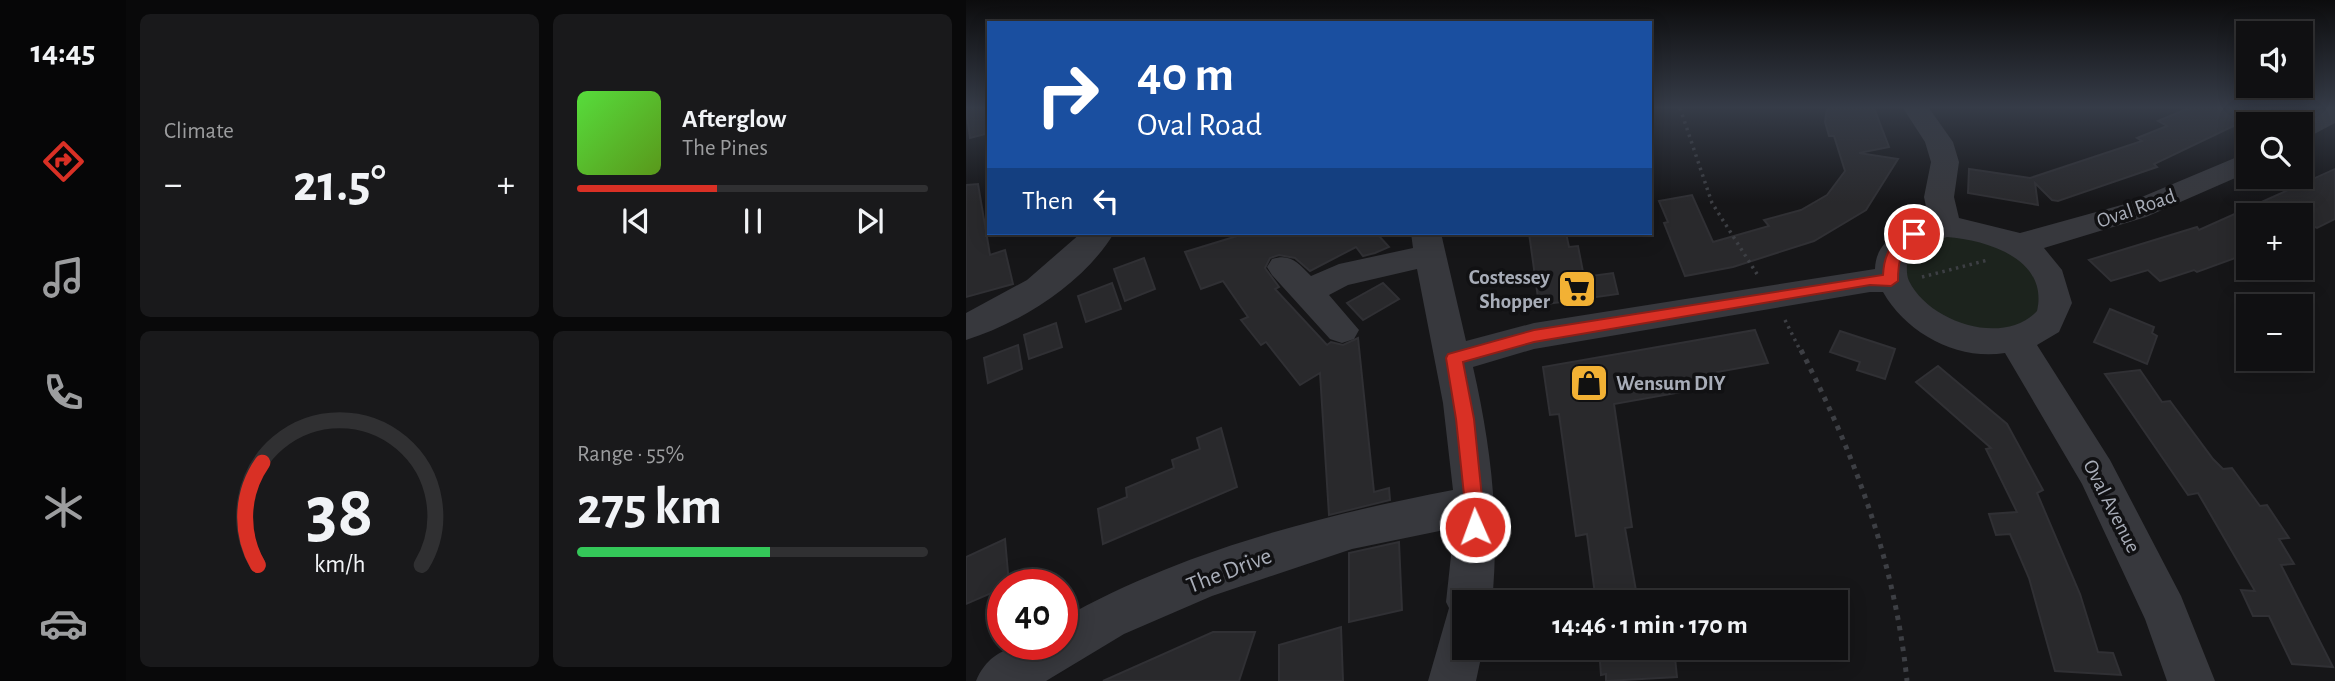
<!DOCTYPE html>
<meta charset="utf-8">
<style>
body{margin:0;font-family:"Alegreya Sans",sans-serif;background:#19191b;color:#f1f3f6;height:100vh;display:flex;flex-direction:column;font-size:26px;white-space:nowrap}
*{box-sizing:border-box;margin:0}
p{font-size:23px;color:#9c9d9f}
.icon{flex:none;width:38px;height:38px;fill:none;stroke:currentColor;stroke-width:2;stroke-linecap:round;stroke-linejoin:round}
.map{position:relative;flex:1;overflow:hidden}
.panel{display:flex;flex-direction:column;gap:14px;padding:14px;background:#09090a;width:840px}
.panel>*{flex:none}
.guide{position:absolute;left:21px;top:21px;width:665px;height:214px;border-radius:0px;box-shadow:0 4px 18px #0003,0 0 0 2px #303032;background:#1a4fa0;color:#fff;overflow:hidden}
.buttons{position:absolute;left:1270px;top:21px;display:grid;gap:14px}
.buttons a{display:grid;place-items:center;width:77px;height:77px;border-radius:0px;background:#101012;box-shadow:0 4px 18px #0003,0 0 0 2px #303032;font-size:35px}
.speed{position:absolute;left:21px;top:569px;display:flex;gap:14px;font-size:35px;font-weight:700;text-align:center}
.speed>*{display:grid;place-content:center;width:91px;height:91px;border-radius:50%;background:#101012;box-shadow:0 4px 18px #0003,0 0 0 2px #303032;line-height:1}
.speed .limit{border:10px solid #d22;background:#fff;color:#111}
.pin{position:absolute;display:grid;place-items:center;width:60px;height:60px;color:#fff;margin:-30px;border:4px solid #fff;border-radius:50%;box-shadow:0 2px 7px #0007}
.me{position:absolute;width:77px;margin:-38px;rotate:358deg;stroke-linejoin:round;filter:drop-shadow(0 0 5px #0008)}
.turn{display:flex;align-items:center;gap:24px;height:147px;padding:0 35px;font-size:32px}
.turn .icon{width:91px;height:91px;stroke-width:2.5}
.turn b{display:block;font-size:49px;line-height:60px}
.then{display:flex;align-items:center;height:66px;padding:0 35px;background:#0003;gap:14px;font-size:26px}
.big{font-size:52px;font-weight:600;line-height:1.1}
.panel .card{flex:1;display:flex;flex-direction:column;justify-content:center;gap:10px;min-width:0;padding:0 24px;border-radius:10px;background:#19191b}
.panel .dial{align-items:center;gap:0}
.dial svg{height:182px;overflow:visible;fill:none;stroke:#303032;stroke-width:7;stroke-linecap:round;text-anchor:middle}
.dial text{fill:#f1f3f6;stroke:none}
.song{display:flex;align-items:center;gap:21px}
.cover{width:84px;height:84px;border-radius:10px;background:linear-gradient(135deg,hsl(110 70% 55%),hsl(90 70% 35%))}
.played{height:7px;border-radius:4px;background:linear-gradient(90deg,#d93025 40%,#303032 40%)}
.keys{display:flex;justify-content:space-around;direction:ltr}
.heat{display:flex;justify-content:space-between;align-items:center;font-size:38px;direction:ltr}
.charge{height:10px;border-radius:5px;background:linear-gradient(90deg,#34c759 55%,#303032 0)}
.panel .tiles{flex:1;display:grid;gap:14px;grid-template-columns:repeat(2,1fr)}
.trip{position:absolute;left:486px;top:590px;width:396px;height:70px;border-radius:0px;background:#101012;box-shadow:0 4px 18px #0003,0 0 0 2px #303032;font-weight:600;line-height:70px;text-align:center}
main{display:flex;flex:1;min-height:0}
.menu{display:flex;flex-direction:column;width:126px;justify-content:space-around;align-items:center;background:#060607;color:#9c9d9f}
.menu .icon{width:49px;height:49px}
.menu .current{color:#d93025}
.menu b{font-size:32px;color:#f1f3f6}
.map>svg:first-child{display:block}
.green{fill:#1c231d}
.building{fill:#29292c;stroke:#303034;stroke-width:2}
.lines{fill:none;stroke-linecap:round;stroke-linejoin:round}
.path-far1{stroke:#3d3f44;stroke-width:3.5;stroke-dasharray:2.5 4.5;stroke-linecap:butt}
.path{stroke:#3d3f44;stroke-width:5;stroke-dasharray:4.5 6;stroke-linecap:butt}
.minor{fill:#37383d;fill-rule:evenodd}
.route{fill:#d93025;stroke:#8d1f18;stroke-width:2}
.labels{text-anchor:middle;stroke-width:7;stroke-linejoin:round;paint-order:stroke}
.street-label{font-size:21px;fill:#a8adb8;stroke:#111113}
.poi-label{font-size:21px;font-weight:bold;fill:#a8adb8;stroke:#111113;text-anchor:end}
.near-street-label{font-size:24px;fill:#a8adb8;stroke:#111113}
</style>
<main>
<nav class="menu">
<b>14:45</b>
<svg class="icon current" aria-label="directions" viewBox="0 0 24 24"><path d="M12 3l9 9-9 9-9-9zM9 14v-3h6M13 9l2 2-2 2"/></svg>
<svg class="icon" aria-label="music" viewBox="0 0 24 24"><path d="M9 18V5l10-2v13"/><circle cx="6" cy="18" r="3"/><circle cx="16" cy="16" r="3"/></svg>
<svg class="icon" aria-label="phone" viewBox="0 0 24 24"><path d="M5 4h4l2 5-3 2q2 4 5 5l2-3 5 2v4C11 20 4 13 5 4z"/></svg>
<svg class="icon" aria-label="climate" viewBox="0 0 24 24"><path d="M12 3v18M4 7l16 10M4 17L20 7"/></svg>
<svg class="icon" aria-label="car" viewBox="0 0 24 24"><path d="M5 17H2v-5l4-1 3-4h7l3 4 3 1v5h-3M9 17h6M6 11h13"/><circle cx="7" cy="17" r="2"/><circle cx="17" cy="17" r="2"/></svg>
</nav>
<section class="panel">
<div class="tiles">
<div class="card"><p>Climate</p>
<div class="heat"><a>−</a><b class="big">21.5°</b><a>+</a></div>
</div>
<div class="card">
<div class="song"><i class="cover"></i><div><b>Afterglow</b><p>The Pines</p></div></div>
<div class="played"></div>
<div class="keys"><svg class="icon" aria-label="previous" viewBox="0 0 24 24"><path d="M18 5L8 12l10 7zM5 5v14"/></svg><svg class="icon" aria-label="pause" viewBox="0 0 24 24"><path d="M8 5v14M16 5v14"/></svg><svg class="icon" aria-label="next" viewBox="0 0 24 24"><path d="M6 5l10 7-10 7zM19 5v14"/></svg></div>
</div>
<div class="card dial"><svg viewBox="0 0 100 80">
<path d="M14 69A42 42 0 1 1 86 69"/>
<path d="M14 69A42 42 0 0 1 16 24" stroke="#d93025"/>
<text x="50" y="56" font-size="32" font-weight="700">38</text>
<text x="50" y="72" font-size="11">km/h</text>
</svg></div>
<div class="card"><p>Range · 55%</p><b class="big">275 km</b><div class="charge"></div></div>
</div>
</section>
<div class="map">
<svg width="1369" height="681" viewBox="0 0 1369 681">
<rect width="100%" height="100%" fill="#161618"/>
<path class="green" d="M994 234 1053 256 1075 285 1071 314C1052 329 1015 337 992 326 975 317 958 302 942 291L936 261 957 240Z"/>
<g class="building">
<polygon points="0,108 23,108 23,133 4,138"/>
<polygon points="861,108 908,108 923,147 893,153 932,159 900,210 848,241 767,267 719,276 698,223 702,222 693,201 726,195 747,242 803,226 798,220 835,210 861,195 879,171 868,136 863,136 859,122"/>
<polygon points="1223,108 1305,108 1188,164 1191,167 1092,201 1086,200 1069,183 1072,205 1002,193 1003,169 1064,178 1176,141 1171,138 1201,126 1192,121"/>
<polygon points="1369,169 1369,219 1351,228 1335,221 1335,215 1283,215 1283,253 1231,272 1228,270 1194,281 1182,270 1145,281 1123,260 1231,227 1233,230"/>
<polygon points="12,184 24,255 39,250 47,284 0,297 0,185"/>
<polygon points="281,233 419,233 413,236 423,247 409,253 397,256 390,247 344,271 329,258 313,255 304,258 299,268 313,287 309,289 361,345 365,342 377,345 392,338 408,492 423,488 424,500 363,515 354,373 334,385 300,342 295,345 275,320 282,317 257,281 235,289 219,252"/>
<polygon points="563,233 600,233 603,247 612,246 618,277 647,273 652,294 573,305"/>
<polygon points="178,258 189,289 159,301 148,269"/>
<polygon points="146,283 155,309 120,322 112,296"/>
<polygon points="417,283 433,299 397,320 381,303"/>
<polygon points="1144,309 1188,327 1186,333 1191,336 1181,364 1128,342"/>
<polygon points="90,323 96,347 63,359 58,335"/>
<polygon points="789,330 802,363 751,372 755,385 648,404 666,527 659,528 672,602 630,602 621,534 610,536 593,414 584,415 577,367"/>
<polygon points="874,331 929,349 919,379 891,370 894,362 864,352"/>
<polygon points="52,345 56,369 22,383 18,358"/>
<polygon points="972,366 1041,424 1077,490 1071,493 1114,594 1132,652 1147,653 1155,675 1089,671 1063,578 1044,534 1030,535 1023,514 1051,512 1020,449 1025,448 950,382"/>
<polygon points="1174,370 1196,402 1204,401 1247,459 1257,469 1266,468 1294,506 1301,505 1323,538 1313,539 1328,564 1315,565 1367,667 1326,664 1303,616 1287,616 1275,590 1289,591 1232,493 1222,495 1139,374"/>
<polygon points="255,428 271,487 137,544 132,509 161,497 160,488 208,468 206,460 234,449 231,438"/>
<polygon points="39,539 43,584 37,584 37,588 0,604 0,557"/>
<polygon points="433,542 436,610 383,622 383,553"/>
<polygon points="375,627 377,681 313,681 313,645"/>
<polygon points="247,632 289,632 273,681 137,681"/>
<polygon points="633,648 708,648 711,677 640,681 640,674 635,675"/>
</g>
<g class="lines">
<g class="path-far1">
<polyline points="714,108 746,203 791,274"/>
<polyline points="956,277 1022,260"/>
<polyline points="819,320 835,352"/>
</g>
<path class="path" d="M835 350C889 455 929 563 941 681"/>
<g class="minor">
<path d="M937 108H963L987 142 993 162 988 197 993 218 1054 233 1159 204 1283 152V172L1180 217 1078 248 1096 270 1106 303 1093 332 1071 345 1144 460 1215 596 1249 681H1201L1179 619 1116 484 1039 353C992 361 940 333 917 292H904L568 349 507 367C525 446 534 521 526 602H499V648H517L510 681H462L483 608 480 602 488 528 386 549 246 596 158 634 80 681H10C26 643 60 644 96 644V619C213 552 356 515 487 490L477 403 451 269 382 285 363 295 393 330 388 339 376 343 364 339 306 275 301 267 306 259C325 253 332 263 345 276L373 264 447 248 445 233H475L500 341 568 323 909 269C910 238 938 229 963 221L958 197 965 162 959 142ZM981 237C1021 240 1083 259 1071 311 1037 347 963 322 943 281 940 275 941 266 941 259L954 246Z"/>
<polygon points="1358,108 1369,108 1369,123 1335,141 1335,124 1330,124"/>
<path d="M115 233H148C118 283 55 323 0 340V313L61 280Z"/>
</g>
</g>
<linearGradient id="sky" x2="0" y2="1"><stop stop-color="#0c0c0d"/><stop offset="0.53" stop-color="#363c48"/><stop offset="1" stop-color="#363c48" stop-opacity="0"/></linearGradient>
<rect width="1369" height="203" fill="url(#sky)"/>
<path class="route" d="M948 229 955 234C938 255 932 250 932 281L925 286 904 285 568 342 497 362 508 419 519 527 516 533 509 536 502 533 490 419 480 358 482 354 568 330 917 275C918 254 927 237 948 229Z"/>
<defs>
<symbol id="supermarket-square" viewBox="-11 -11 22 22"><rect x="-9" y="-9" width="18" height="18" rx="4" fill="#f2b134" stroke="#111113"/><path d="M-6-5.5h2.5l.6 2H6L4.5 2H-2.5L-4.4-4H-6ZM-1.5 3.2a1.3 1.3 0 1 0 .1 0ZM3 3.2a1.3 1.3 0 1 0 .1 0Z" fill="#111"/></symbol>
<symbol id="shop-square" viewBox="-11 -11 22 22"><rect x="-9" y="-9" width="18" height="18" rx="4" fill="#f2b134" stroke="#111113"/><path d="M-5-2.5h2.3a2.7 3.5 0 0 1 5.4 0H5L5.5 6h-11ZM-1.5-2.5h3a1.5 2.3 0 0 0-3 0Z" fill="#111"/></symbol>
</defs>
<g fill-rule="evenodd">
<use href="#supermarket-square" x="589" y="267" width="44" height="44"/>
<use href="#shop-square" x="601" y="361" width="44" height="44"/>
</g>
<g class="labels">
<g class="street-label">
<text transform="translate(1170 208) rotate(-19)" y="7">Oval Road</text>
<text transform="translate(1146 506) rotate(63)" y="7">Oval Avenue</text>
</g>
<g class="poi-label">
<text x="584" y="284">Costessey<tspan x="584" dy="24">Shopper</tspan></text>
<text x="650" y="390" text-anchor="start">Wensum DIY</text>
</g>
<g class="near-street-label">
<text transform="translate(263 570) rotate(-21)" y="8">The Drive</text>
</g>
</g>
</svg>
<div class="buttons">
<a><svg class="icon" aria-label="sound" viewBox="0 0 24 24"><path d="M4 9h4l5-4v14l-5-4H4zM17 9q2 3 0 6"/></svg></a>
<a><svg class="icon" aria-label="search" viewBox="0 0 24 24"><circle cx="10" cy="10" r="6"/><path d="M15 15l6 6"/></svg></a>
<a>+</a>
<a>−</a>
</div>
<div class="speed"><div class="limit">40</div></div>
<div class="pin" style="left:948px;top:234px;background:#d93025"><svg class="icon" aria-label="arrive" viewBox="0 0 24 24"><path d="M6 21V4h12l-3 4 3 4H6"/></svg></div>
<svg class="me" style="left:509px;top:527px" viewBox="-20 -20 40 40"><circle r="17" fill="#d93025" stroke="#fff" stroke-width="3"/><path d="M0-11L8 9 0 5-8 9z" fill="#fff"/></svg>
<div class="trip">14:46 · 1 min · 170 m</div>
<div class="guide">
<div class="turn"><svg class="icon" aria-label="right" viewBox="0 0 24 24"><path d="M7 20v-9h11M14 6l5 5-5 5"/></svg><div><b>40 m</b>Oval Road</div></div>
<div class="then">Then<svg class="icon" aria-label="left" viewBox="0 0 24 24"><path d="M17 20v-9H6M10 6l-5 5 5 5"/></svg></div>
</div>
</div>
</main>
